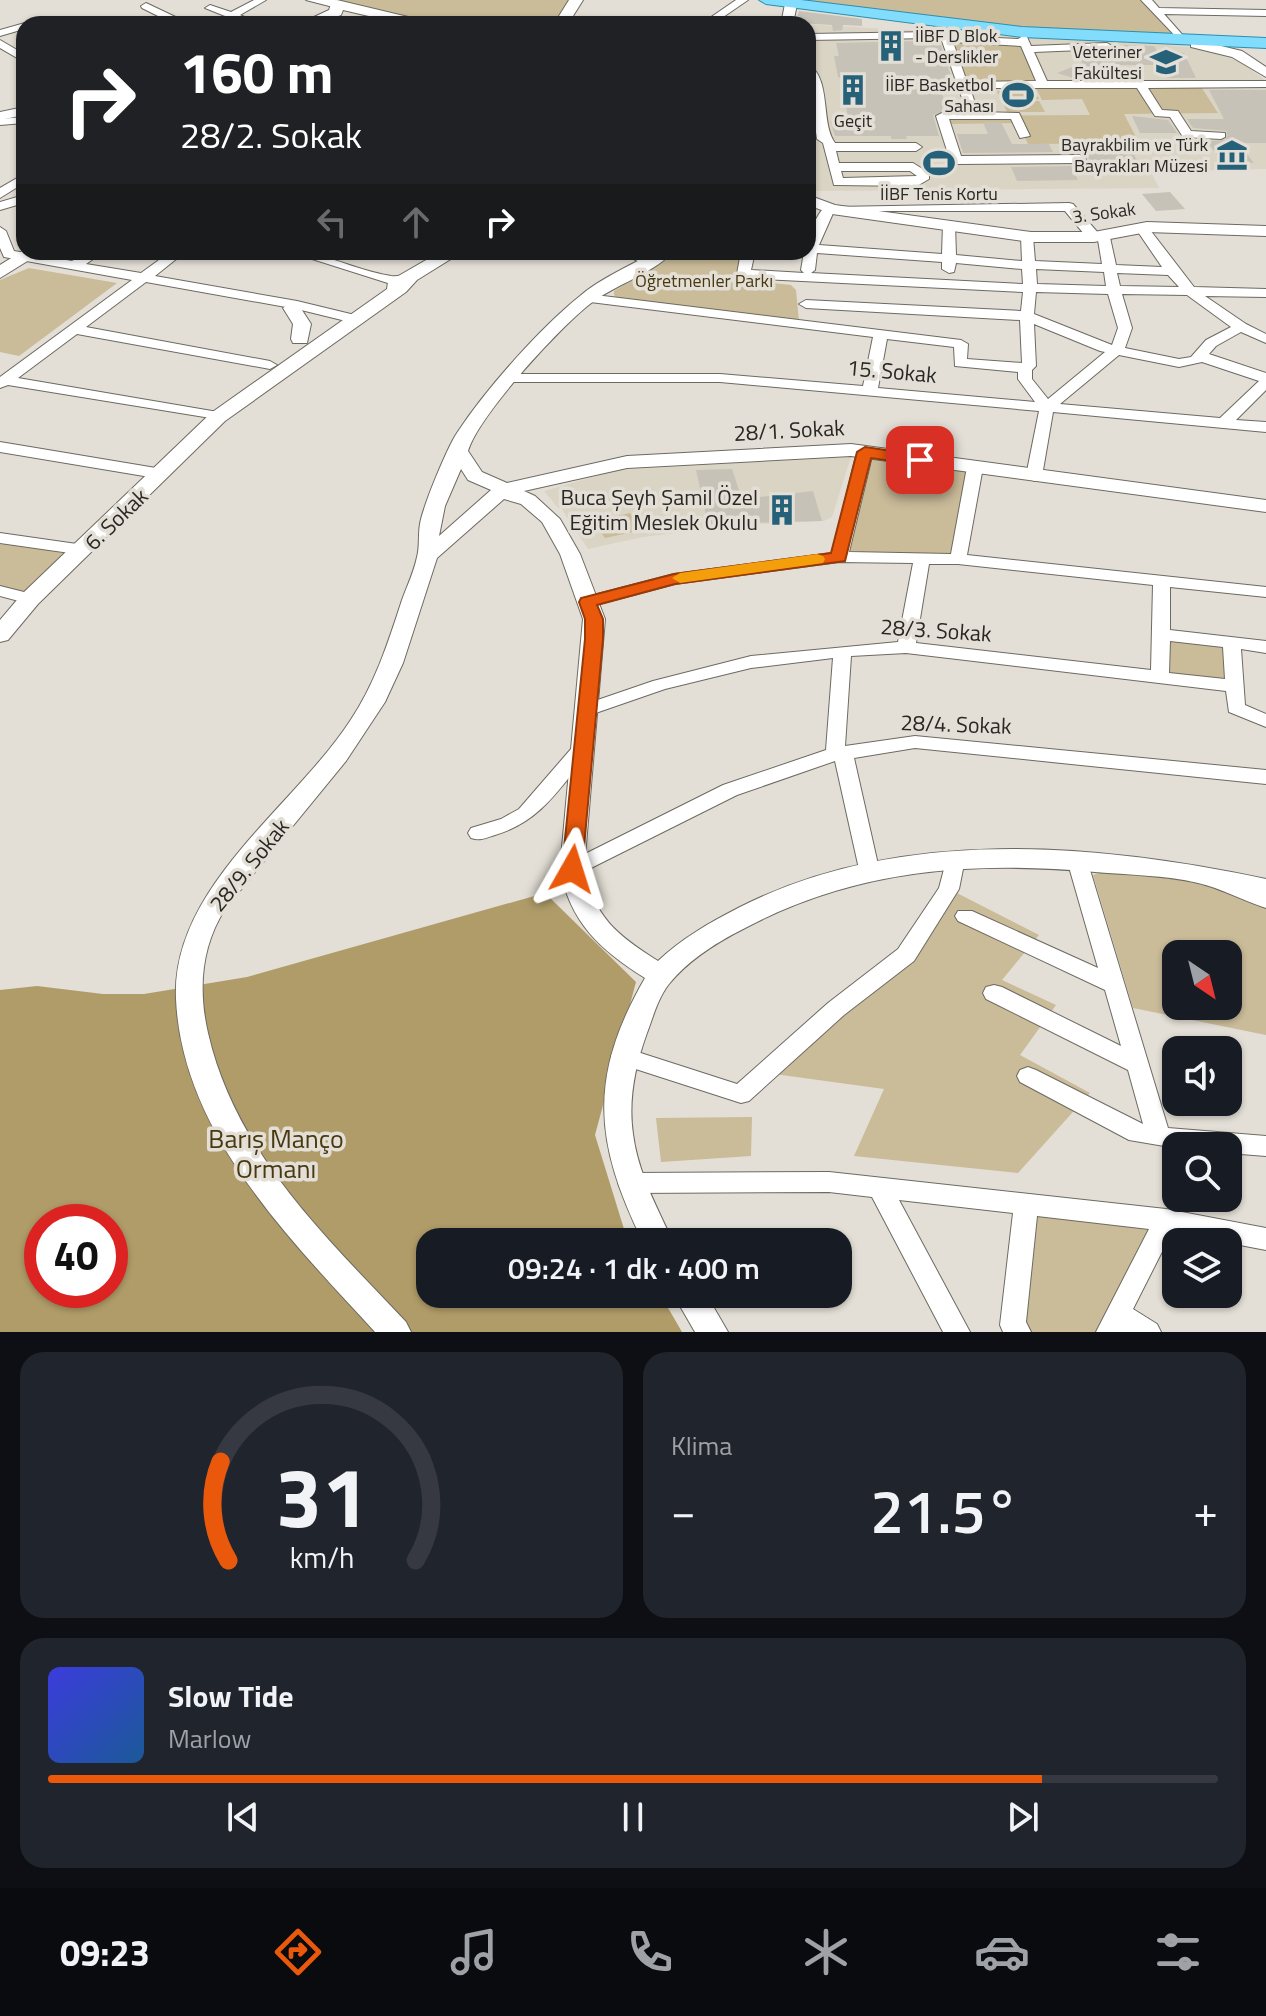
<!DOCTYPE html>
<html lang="tr">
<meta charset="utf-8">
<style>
body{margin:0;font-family:"Titillium Web",sans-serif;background:#20242c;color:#f1f3f6;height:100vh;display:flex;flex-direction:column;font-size:30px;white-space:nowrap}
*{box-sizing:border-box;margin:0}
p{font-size:26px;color:#9ea1a6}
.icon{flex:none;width:44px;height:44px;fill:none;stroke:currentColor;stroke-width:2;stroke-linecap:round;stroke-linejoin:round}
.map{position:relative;height:1332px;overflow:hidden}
.side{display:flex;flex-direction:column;gap:20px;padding:20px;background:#0d0f14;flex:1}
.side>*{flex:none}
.guide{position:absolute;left:16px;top:16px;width:800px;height:244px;border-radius:24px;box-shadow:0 2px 6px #0004;background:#202124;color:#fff;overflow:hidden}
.needle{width:52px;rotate:145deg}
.tools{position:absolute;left:1162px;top:940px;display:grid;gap:16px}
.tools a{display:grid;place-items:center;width:80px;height:80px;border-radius:16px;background:#171b24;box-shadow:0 2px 6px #0004;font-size:40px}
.speed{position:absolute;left:24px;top:1204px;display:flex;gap:16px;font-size:40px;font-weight:700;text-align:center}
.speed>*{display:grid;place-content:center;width:104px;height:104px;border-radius:50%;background:#171b24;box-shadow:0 2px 6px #0004;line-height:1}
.speed .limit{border:12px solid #d22;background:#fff;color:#111}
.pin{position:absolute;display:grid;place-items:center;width:68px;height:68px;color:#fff;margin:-34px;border-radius:16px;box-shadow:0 4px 12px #0006}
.me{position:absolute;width:88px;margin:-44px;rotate:6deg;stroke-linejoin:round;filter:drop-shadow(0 0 6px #0008)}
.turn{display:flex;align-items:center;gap:28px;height:168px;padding:0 32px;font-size:36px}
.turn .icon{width:104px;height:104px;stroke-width:2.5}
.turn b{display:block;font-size:56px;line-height:68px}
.lanes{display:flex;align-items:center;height:76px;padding:0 32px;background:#0003;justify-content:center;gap:40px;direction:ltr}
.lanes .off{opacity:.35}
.big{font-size:60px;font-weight:600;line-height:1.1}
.side .tile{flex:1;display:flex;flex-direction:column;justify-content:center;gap:12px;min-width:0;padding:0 28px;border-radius:24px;background:#20242c}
.side .dial{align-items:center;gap:0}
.dial svg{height:208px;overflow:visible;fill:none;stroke:#363941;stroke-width:7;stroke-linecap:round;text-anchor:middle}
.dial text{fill:#f1f3f6;stroke:none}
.song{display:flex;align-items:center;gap:24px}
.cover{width:96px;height:96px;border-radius:12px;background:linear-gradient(135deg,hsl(240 70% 55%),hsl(210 70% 35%))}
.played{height:8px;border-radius:4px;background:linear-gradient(90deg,#ea580c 85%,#363941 85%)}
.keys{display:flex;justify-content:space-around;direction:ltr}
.heat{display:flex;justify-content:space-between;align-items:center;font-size:44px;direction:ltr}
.side .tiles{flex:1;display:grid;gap:20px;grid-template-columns:1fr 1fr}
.tile:last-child{grid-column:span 2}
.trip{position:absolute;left:416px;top:1228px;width:436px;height:80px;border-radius:24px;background:#171b24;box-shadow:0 2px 6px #0004;font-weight:600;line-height:80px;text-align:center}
.menu{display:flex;height:128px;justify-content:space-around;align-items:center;background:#090b0e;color:#9ea1a6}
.menu .icon{width:56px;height:56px}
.menu .on{color:#ea580c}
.menu b{font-size:36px;color:#f1f3f6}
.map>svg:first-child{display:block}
.built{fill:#dad4c4}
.green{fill:#cabb99;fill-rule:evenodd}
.forest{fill:#b09c69;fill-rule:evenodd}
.building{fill:#c6c2b8}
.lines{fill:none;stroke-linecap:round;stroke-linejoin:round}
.minor-casing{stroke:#6d6a61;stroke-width:2}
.tertiary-casing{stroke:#6d6a61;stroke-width:2}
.secondary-casing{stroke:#6d6a61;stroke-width:2}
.primary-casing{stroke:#2d8eaf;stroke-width:2}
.minor{fill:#fff;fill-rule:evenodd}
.tertiary{fill:#fff;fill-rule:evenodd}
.secondary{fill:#fff;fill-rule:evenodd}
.primary{fill:#82dcfc;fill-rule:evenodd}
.route{fill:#ea580c;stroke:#983908;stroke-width:2}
.slow{fill:#f59e0b}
.labels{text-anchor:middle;stroke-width:7;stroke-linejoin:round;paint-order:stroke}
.far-poi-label{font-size:18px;fill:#2a2824;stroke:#e3dfd6;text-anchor:end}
.far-street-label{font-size:18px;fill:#2a2824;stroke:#e3dfd6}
.far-park-label{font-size:18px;fill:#483910;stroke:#e3dfd6}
.street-label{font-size:22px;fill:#2a2824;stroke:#e3dfd6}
.poi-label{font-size:22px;fill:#2a2824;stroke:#e3dfd6;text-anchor:end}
.near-park-label{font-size:26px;fill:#483910;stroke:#e3dfd6}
</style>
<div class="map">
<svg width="1266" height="1332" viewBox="0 0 1266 1332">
<rect width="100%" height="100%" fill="#e3dfd6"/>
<g class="built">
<polygon points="790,23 1017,37 1116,39 1195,48 1220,55 1241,62 1266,81 1266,169 1151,172 1159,188 814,191 808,163 808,24"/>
<polygon points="851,457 832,517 824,521 708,526 708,529 643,537 588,549 561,508 558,508 544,491 617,470"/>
</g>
<g class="green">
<polygon points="337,0 572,0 556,24 438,24"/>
<polygon points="783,0 1143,0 1172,34 1021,30"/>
<polygon points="947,40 1025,44 1041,81 963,85"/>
<polygon points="1198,82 1218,113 1124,114 1139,143 1028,144 1018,123 945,124 942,116 1090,115 1082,99 1042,100 1036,88"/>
<polygon points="1033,90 1039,99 1012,101 1039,101 1045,112 1007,112 997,91"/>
<polygon points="680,252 741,254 736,279 791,285 796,290 799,322 618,299 614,295 614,291"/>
<polygon points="29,268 117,283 19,356 0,352 0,280"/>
<polygon points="865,452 975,467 958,559 839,557"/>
<polygon points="630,513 642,530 605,538 593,522"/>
<polygon points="0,541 68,554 24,593 0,588"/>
<polygon points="1161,634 1232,643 1233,686 1160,677"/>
<path d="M1117 867 1199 878 1266 903V1035L1133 1008 1093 875ZM1176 954H1228V1006H1176Z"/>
<polygon points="949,889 1039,935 1002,980 1056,1005 1020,1055 1090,1093 1018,1173 854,1156 884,1089 767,1073 906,955"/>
<polygon points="752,1117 751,1156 661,1162 656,1118"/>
<polygon points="1026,1204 1166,1220 1109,1332 1018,1332"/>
</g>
<path class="forest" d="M545 893 636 982 595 1135 624 1229 631 1242H430V1294H660L682 1332H0V990L37 986 103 994H144L247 977ZM42 1222H110V1290H42Z"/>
<g class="building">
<polygon points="799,11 862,19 862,26 843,25 842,30 833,31 832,25 796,23"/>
<polygon points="926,41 940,43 951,76 937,81 948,110 933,115 939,136 906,136 907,139 891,139 891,136 835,136 830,121 849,121 845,102 853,102 848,81 838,77 834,56 839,56 836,43"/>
<polygon points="1123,45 1154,46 1157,51 1184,53 1196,78 1169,78 1163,76 1156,65 1095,65 1103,78 1073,78 1057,73 1082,63 1078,53 1127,51"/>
<polygon points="1209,90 1266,90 1266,143 1238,143 1254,163 1221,161 1207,141 1226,140 1227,131 1193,128 1187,119 1224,119"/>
<polygon points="1132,116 1168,120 1177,133 1140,133"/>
<polygon points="983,122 1001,122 1012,144 1049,144 1053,152 963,153 957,134 988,134"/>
<polygon points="1077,146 1129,146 1139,164 1086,165 1089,158"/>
<polygon points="1071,166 1078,180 1017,181 1011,167"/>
<polygon points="1170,192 1185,209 1156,211 1142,194"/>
<polygon points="732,469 742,499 813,491 822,521 708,524 696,470"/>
</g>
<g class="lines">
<defs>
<g id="minor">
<polygon points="254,0 266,0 240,15 260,24 245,24 205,8 210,5 231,12"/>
<polygon points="736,0 748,0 713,24 701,24"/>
<polygon points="1141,0 1152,0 1159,8 1266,10 1266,16 1164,14 1187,40 1182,43"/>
<polygon points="146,3 186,22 187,24 174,24 142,8 141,6"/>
<polygon points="32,21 69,21 74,24 24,24 24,29 0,36 0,30"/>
<path d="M932 32 955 36 1018 39 1023 36 1027 37 1031 46 1107 43 1112 46 1107 49 1034 52 1047 81H1266V87L1148 88 1162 110 1178 111 1191 131 1225 133V137L1221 139 1183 137 1170 117 1155 116 1137 88H970L978 112 1019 113 1030 136 1020 138 1011 119H949L961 156 1080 155 1086 159 1080 163 956 164 950 160 936 116 942 113 967 112 942 41 932 38 808 40V34ZM953 42 1021 46 1036 81 967 82Z"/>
<polygon points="0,40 24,54 24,62 0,48"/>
<path d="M808 64C832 79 820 122 835 143H916L922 147 916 151H836L839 163H913L929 173V179L917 186 834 185 823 143 817 139 816 132ZM841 171H910L917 176 843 178Z"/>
<polygon points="24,117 24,123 0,125 0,119"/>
<polygon points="24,174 24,183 0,198 0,188"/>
<polygon points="24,195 24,203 0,210 0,202"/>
<path d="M1069 203 1073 204 1099 234 1109 233 1116 265 1162 267 1136 229 1142 225 1147 226 1194 287 1266 289V297L1205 296 1246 324 1266 334V343L1241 332 1216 346 1209 354 1266 373V390L1236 420 1266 422V432L1053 412 1042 476 1034 481 1026 476 1039 411 720 382H513L506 378 513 374H720L863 386 873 337 582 301 580 298 587 294 961 340 968 344 967 359 1022 363 1020 320 806 308 799 304 806 300 1021 311 1023 292 744 278 737 274 741 252H755L751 270 804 273 801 270 804 252H808C808 237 816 211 829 204L834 207ZM834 211H1065L1089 240H1098L1102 264 1035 261 1033 237 1027 233 1021 237 1022 261 956 255 955 225 949 221 943 225 942 254 819 245ZM817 253 942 262V269L949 273 954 272 956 263 1022 269 1023 284 811 273 815 270ZM1036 269 1104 272 1106 286 1037 284ZM1117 273 1168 275 1179 287 1120 286ZM1036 292 1108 294 1118 328 1112 345 1034 314ZM1122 294 1187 295 1231 327 1206 340 1191 357 1179 359 1125 348 1132 328ZM1034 324 1100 351 1105 352 1048 399 1032 379V370L1036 366ZM887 339 954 347 955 366 1018 372V379L1035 402 878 388ZM1119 355 1179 367 1202 362 1259 381 1220 418 1060 404Z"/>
<polygon points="0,227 6,231 14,251 72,261 87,252 103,252 86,264 141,273 170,252 185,252 155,276 297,301 359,316 361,319 354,323 297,309 146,282 86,327 270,361 277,365 270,369 77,334 18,378 218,412 223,414 223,420 8,385 0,388 0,377 132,280 4,257 0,248"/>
<path d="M290 252C326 252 356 271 391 276 401 277 408 273 416 279L409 283 391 284Z"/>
<polygon points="619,252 638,252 656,261 654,264 644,264"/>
<polygon points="0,442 162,469 170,474 162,479 0,452"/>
<path d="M865 447 873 452 849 552 951 554 967 467 975 462 983 467 967 555 1266 587V597L1170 587V630L1266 641V653L1241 649 1245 705 1266 714V727L1229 712 1226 691 906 653 851 656 845 746 915 736 1266 770V784L915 748 854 758 879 869 876 874H862L859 869 835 761 737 795 579 874H565L562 869 565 864 723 785 826 750 833 658 751 668 665 689 587 716 580 714 578 710 580 706 653 681 751 656 898 642 913 563 839 562 675 584 588 607 582 606 579 602 582 598 674 574 832 553 857 452ZM929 564H958L1153 585 1151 670 916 643ZM1170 641 1223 647 1225 679 1169 673Z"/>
<polygon points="0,533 84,545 92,550 84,555 0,543"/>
<polygon points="0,586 36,595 39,599 30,604 0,596"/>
<path d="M584 740 593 746 591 750C560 787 542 821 495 835 486 838 480 841 471 838L468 833 471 828 501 819 519 809 577 742Z"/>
<polygon points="955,852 962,854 965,859 959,889 914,961 844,1015 749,1101 741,1103 614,1062 611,1056 614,1050 622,1047 737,1084 828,1003 898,949 939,888 948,854"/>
<polygon points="1077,853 1084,855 1087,860 1168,1128 1266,1136 1266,1156 1228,1153 1228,1146 1176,1148 1129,1140 1020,1082 1017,1076 1020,1070 1028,1067 1036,1070 1143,1124 1128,1070 986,999 983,993 986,987 994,985 1002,987 1121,1046 1105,990 958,921 955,916 958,911 972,911 1098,968 1067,860 1070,855"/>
<polygon points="829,1172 1166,1209 1266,1228 1266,1250 1172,1232 1133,1309 1157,1324 1161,1332 1096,1332 1149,1229 1037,1216 1026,1322 1031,1332 1003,1332 1000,1325 1013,1213 899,1200 970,1332 943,1332 872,1197 829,1192 630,1193 621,1190 618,1183 621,1176 630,1173"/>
</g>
<g id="tertiary">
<polygon points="306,0 335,0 343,4 337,8"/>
<polygon points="791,0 797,4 793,24 781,24 785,4"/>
<polygon points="24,107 24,115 0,120 0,112"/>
<polygon points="808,195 835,205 1031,232 1094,232 1147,222 1266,226 1266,236 1147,232 1094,242 1031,242 832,214 808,205"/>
<path d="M654 252H673C653 273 618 284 594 301 563 323 478 416 468 451L482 472 507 483 627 456 851 444 1266 500V512L851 456 627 468 524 491 535 496 560 519 580 554 605 619 584 869C594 917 618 936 658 961 682 938 711 922 740 907 899 826 1096 843 1266 879V908C1243 901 1221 888 1198 883 1165 875 1128 875 1095 872 972 861 858 869 747 927 719 941 689 959 669 984 658 998 653 1017 647 1033 635 1066 628 1100 633 1134 638 1173 657 1207 673 1242H643C594 1142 588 1077 645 978 600 950 570 922 560 869L583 619 560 554 542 522 521 504 504 499 437 558 403 663 385 702 346 761 225 909C201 947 198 990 208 1033 235 1152 325 1236 406 1322L411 1332H375C290 1239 182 1133 176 999 171 887 294 807 350 721 375 684 388 643 402 600 407 586 414 572 417 557 420 546 418 535 420 524 423 506 447 448 457 433 486 389 539 329 580 296 601 278 630 266 654 252ZM461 469 468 480 491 490 439 536 445 506Z"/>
<polygon points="673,1294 706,1294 728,1332 695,1332"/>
</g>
<g id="secondary">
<polygon points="337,0 425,21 427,24 403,24 343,10 341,15 318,24 299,24 329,10 332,1"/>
<polygon points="569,0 583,0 568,24 554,24"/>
<polygon points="1196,40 1242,51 1266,67 1266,77 1232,57 1191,47 1191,41"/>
<polygon points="24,250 42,252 0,278 0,265"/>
<polygon points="440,252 462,252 417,280 406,292 225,421 38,604 8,640 0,642 0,620 22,594 211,413 387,289 388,282"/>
<polygon points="292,302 298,304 311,324 307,343 293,343 291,339 293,324 283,308"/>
</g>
<polygon id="primary" points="759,0 801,0 1022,27 1266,38 1266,48 1022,37 766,4"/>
</defs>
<use href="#minor" class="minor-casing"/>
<use href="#tertiary" class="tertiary-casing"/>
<use href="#secondary" class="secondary-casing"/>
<use href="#primary" class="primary-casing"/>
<use href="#minor" class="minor"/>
<use href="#tertiary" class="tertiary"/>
<use href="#secondary" class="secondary"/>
<use href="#primary" class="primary"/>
</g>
<polygon class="route" points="865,447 920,455 928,460 920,465 871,458 845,561 675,584 597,605 603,619 603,639 582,869 579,874 565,874 562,869 585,639 585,619 579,602 581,598 674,574 831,553 857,452"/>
<polygon class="slow" points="817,554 823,556 825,559 823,563 680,583 672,578 680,573"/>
<defs>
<symbol id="building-bare" viewBox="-9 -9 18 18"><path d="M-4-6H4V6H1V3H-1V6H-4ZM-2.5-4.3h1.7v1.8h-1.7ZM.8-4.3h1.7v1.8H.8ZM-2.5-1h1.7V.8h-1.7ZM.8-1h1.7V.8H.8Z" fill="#26617a" stroke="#e3dfd6" stroke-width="2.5" paint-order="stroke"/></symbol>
<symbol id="university-bare" viewBox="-9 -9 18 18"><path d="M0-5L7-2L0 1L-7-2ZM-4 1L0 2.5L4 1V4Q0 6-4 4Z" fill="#26617a" stroke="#e3dfd6" stroke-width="2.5" paint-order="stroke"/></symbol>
<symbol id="stadium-bare" viewBox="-9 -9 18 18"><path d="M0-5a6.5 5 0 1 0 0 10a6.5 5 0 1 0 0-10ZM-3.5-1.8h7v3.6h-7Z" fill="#26617a" stroke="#e3dfd6" stroke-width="2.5" paint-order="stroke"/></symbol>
<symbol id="museum-bare" viewBox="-9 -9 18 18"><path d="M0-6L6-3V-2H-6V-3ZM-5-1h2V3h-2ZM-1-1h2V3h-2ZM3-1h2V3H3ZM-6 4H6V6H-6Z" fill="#26617a" stroke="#e3dfd6" stroke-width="2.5" paint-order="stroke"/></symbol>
</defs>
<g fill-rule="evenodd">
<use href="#building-bare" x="869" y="24" width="44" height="44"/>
<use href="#university-bare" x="1144" y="40" width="44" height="44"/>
<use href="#building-bare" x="831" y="68" width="44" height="44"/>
<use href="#stadium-bare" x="996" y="73" width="44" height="44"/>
<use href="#museum-bare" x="1210" y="133" width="44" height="44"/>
<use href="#stadium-bare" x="917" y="141" width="44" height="44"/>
<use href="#building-bare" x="760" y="488" width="44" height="44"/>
</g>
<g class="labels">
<g class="far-poi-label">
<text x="915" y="42" text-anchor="start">İİBF D Blok<tspan x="915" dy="21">- Derslikler</tspan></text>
<text x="1142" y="58">Veteriner<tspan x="1142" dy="21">Fakültesi</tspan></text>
<text x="994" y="91">İİBF Basketbol<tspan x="994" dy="21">Sahası</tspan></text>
<text x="853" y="127" text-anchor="middle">Geçit</text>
<text x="1208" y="151">Bayrakbilim ve Türk<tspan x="1208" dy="21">Bayrakları Müzesi</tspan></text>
<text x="939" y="200" text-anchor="middle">İİBF Tenis Kortu</text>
</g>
<g class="far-street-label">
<text transform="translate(1104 213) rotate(-8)" y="6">3. Sokak</text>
</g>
<g class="far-park-label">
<text x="704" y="287">Öğretmenler Parkı</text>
</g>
<g class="street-label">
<text transform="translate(892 371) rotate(5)" y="8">15. Sokak</text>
<text transform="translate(789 430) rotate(-3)" y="8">28/1. Sokak</text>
<text transform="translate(116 519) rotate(-44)" y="8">6. Sokak</text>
<text transform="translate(936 630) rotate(4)" y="8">28/3. Sokak</text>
<text transform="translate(956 724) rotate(2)" y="8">28/4. Sokak</text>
<text transform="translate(249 865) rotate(-51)" y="8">28/9. Sokak</text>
</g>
<g class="poi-label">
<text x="758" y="505">Buca Şeyh Şamil Özel<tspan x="758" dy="25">Eğitim Meslek Okulu</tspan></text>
</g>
<g class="near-park-label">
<text x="276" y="1148">Barış Manço<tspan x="276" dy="30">Ormanı</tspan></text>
</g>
</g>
</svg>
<div class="tools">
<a><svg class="needle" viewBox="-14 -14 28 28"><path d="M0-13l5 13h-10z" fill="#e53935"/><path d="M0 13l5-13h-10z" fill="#9ea1a6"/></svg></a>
<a><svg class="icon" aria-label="sound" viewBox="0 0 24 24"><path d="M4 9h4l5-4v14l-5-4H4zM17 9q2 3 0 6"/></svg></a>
<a><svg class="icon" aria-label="search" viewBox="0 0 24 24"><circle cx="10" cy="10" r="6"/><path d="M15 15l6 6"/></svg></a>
<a><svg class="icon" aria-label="layers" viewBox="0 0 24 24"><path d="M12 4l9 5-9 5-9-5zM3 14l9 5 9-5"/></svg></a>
</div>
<div class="speed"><div class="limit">40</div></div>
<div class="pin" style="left:920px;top:460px;background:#d93025"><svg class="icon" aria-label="arrive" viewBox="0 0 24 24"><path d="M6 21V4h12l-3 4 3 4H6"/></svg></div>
<svg class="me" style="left:572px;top:869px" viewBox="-20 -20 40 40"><path d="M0-17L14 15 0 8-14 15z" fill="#ea580c" stroke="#fff" stroke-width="4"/></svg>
<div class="trip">09:24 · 1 dk · 400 m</div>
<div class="guide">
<div class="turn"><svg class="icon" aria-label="right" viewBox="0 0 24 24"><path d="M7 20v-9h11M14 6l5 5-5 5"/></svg><div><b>160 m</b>28/2. Sokak</div></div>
<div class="lanes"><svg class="icon off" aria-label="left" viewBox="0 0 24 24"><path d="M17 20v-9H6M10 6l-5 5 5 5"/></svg><svg class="icon off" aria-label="ahead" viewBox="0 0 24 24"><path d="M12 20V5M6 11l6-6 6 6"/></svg><svg class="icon" aria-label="right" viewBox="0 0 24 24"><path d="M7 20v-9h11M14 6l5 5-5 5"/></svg></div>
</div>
</div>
<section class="side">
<div class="tiles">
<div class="tile dial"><svg viewBox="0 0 100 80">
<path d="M14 69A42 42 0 1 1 86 69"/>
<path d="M14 69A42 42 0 0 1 11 31" stroke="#ea580c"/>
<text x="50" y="56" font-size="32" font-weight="700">31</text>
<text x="50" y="72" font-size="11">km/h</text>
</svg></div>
<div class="tile"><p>Klima</p>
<div class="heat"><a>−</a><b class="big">21.5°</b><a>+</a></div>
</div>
<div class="tile">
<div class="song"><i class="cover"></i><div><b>Slow Tide</b><p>Marlow</p></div></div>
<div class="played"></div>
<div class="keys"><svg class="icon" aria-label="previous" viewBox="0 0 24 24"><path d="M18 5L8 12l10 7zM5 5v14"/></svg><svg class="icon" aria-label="pause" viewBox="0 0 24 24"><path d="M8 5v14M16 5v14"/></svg><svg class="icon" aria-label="next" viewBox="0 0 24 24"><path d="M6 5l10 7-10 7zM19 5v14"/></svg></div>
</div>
</div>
</section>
<nav class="menu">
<b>09:23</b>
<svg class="icon on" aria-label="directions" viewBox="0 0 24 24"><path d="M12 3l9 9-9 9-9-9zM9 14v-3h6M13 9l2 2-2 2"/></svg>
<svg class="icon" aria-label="music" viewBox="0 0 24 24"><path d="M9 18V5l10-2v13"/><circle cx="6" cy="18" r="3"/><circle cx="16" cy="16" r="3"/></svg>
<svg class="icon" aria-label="phone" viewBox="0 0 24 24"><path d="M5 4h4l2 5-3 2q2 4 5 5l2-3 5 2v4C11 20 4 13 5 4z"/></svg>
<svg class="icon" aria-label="climate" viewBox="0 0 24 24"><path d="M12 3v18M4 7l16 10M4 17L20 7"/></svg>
<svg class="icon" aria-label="car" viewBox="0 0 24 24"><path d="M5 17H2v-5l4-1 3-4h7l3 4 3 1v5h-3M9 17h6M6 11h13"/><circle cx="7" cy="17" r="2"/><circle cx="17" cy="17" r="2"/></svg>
<svg class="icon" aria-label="filters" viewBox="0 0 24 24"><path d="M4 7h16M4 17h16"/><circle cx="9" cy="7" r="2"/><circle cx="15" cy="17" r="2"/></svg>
</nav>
